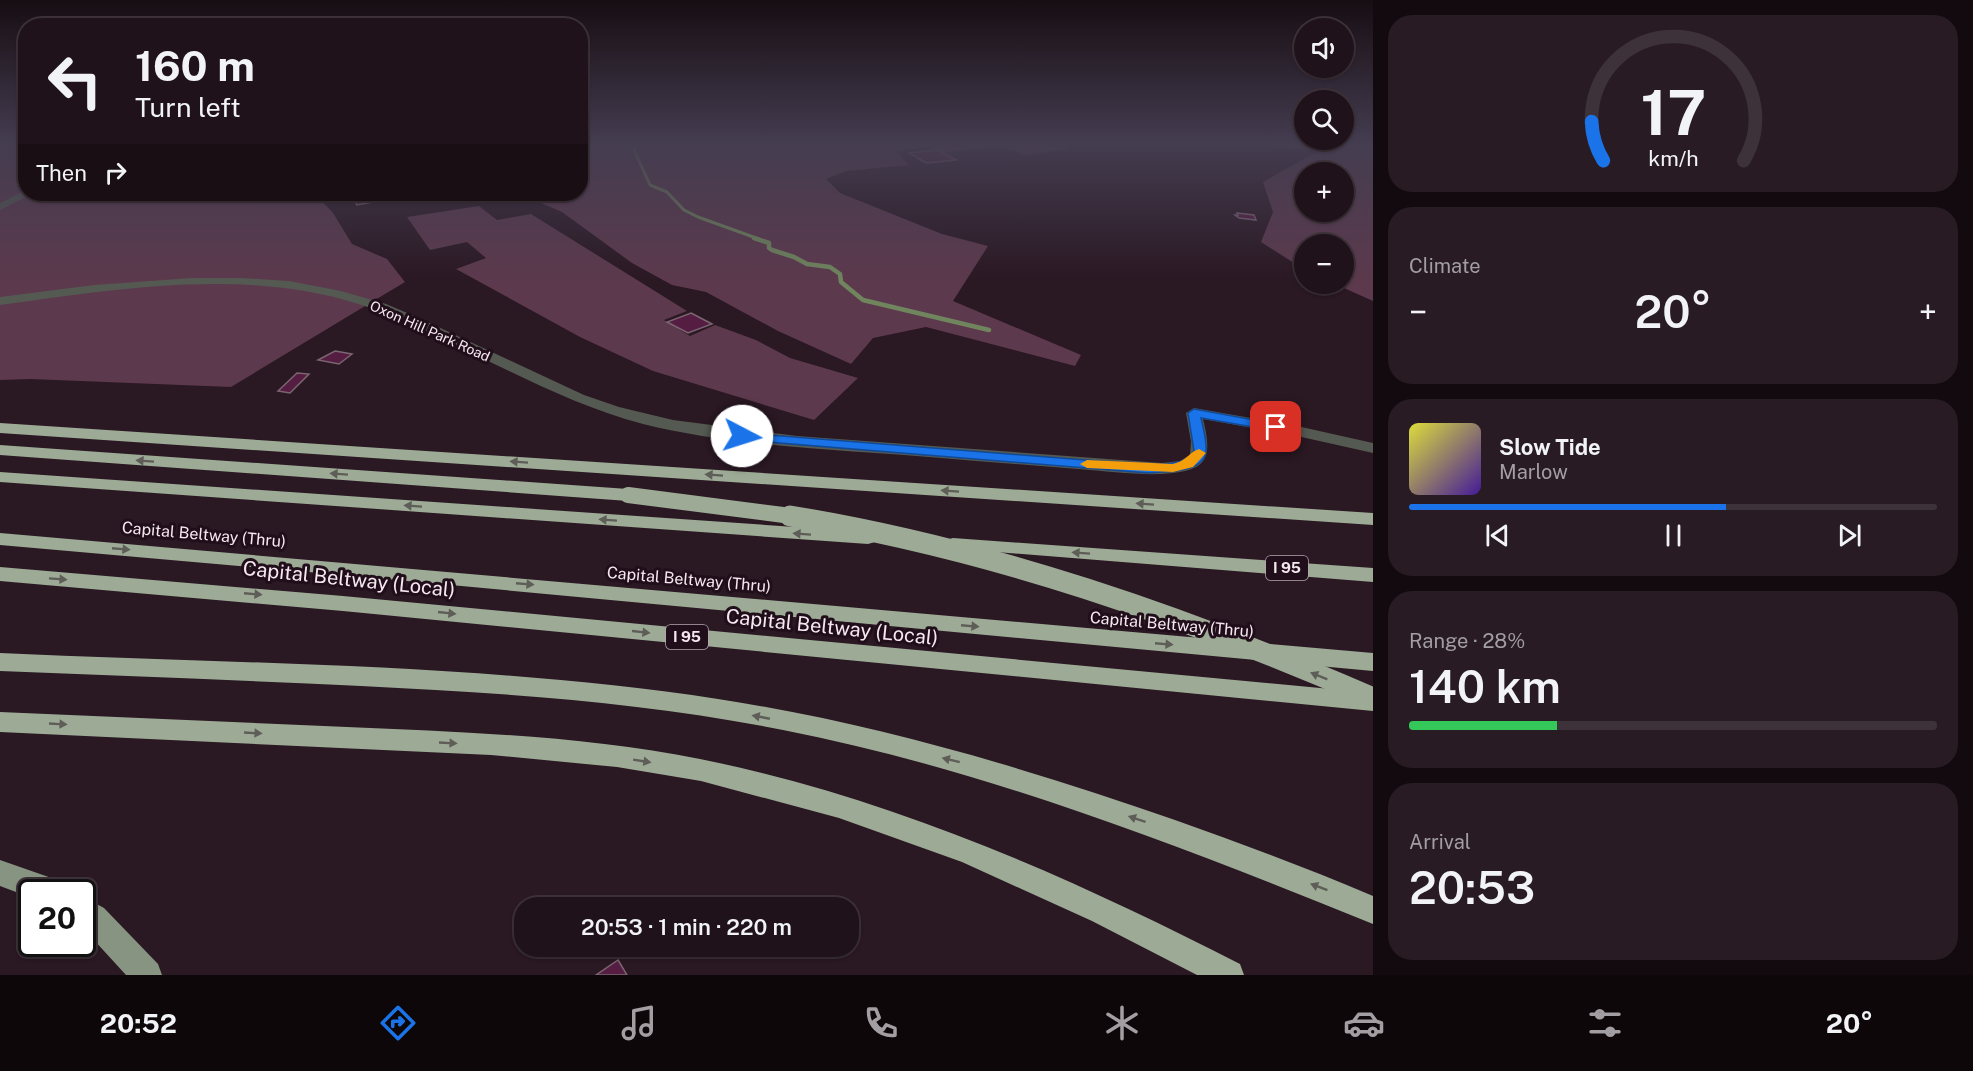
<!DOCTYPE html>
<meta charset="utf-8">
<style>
body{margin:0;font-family:"Public Sans",sans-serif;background:#281b23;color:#f1f3f6;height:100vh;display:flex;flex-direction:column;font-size:22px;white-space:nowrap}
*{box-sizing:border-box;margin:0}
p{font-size:20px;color:#a29ea2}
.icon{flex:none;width:33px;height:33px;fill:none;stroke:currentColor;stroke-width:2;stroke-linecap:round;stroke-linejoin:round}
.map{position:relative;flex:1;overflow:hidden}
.sheet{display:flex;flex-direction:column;gap:15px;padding:15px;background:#120a0e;width:600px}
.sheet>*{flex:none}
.banner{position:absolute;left:18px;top:18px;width:570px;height:183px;border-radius:24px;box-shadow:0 2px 4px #0004,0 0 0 2px #3d3239;background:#20121a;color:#f1f3f6;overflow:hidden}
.fabs{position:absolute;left:1294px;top:18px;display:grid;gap:12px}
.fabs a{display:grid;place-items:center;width:60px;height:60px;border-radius:50%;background:#20121a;box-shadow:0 2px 4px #0004,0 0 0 2px #3d3239;font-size:30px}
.speed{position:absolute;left:18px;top:879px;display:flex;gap:12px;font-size:30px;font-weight:700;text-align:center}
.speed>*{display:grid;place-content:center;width:78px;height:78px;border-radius:50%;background:#20121a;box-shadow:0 2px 4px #0004,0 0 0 2px #3d3239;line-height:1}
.speed .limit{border:3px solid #111;border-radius:9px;background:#fff;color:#111}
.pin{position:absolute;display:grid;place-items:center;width:51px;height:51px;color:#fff;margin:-26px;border-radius:12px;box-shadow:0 3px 9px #0006}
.me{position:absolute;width:66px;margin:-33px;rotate:95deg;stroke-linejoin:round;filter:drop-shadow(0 0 4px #0008)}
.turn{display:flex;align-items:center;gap:21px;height:126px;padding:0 18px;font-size:27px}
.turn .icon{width:78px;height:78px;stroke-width:2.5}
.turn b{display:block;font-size:42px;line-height:51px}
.then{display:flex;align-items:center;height:57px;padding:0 18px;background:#0003;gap:12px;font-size:22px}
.big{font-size:45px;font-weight:600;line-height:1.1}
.sheet .tile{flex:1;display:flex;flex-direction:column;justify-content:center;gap:9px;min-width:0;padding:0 21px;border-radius:24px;background:#281b23}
.sheet .dial{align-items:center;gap:0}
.dial svg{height:156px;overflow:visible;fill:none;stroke:#3d3239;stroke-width:7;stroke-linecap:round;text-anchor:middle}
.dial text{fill:#f1f3f6;stroke:none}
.song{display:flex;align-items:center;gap:18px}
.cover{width:72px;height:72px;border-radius:9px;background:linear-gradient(135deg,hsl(60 70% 55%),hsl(260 70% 35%))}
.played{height:6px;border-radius:3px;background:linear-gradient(90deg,#1a73e8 60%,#3d3239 60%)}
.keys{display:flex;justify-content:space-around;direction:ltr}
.heat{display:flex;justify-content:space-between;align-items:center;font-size:33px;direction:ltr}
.charge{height:9px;border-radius:4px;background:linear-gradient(90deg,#34c759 28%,#3d3239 0)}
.trip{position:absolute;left:514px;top:897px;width:345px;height:60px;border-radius:24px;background:#20121a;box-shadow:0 2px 4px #0004,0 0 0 2px #3d3239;font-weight:600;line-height:60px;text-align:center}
.tabs{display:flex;height:96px;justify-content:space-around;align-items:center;background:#0d070a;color:#a29ea2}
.tabs .icon{width:42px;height:42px}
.tabs .active{color:#1a73e8}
.tabs b{font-size:27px;color:#f1f3f6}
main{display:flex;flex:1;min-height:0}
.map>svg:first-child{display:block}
.green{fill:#5c394d;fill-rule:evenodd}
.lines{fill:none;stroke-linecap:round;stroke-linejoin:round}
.stream-far1{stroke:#70855e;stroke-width:3}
.stream{stroke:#70855e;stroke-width:4.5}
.building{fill:#551d41;stroke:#7b6571;stroke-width:1.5}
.minor{fill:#545951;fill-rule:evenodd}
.major{fill:#889482;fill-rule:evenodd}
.highway{fill:#9dab96;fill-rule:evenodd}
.highway-bridge-far1{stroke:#9dab96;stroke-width:16}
.highway-bridge{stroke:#9dab96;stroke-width:21}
.oneway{fill:#5e5d58}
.route{fill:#1a73e8;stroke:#114b97;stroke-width:1.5}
.slow{fill:#f59e0b}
.labels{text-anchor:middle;stroke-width:6;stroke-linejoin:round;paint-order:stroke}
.far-street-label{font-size:14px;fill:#f5e8ef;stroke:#200f1a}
.shield{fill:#200f1a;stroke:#b5a7af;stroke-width:1.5}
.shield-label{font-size:15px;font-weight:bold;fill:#f5e8ef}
.street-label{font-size:16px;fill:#f5e8ef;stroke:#200f1a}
.near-street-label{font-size:20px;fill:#f5e8ef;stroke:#200f1a}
</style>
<main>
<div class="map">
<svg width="1373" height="975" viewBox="0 0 1373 975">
<rect width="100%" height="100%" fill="#2a1823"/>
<g class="green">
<polygon points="0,143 25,143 26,194 315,194 333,213 352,244 387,259 405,282 231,387 30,379 0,380"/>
<polygon points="581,143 1070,143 1066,149 1028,155 997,146 943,153 930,147 897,151 908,165 846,171 826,179 840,193 942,234 988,246 953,301 1081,355 1075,366 926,327 873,338 851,364 778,331 706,292 672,285 632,263 562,212 520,194 580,194"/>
<path d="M1244 143H1373V301L1335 284H1344V244H1305V270L1261 242 1273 212 1263 182 1318 151ZM1344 172V212H1305V172Z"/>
<polygon points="479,206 497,220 531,214 687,311 664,320 690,336 715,325 756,340 790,358 858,378 814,420 653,371 580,337 456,269 486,258 467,242 430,250 407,217"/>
</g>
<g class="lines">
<polyline class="stream-far1" points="638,143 634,150 650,185 667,192 684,210 698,217 759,239"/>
<polyline class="stream" points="754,238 769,243 769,248 772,250 794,257 807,264 830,267 840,274 841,282 863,300 989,330"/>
</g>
<g class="building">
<polygon points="938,150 956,160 926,163 909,153"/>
<polygon points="461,194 474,194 482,200 470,202"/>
<polygon points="369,195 373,202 357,205 353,197"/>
<polygon points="1237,213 1254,215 1256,220 1239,218 1235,215 1238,215"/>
<polygon points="691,313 712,324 688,333 667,322"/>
<polygon points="335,351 352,354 339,364 318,360"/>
<polygon points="297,373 309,374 290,393 278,391"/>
<polygon points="618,960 627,975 596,975"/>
</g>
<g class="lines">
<g class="minor">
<polygon points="26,190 26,194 31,194 30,195 0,210 0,203"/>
<path d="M192 278H241L289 281 341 291 386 304 419 318 584 395 619 407 673 420 797 436 1162 463 1180 461 1190 455 1191 442 1186 413 1194 408 1297 426 1373 443V453L1297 436 1203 419C1214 462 1205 471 1162 474 1134 475 1106 471 1078 469 1032 465 986 462 941 458 845 450 735 447 643 424 549 399 469 346 379 311 260 265 123 288 0 305V297L94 285Z"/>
</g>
<g class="major">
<polygon points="0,860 63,882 67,892 32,892 32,898 0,886"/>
<polygon points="82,896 104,908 158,964 162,975 126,975 82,927"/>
</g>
<g class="highway">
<polygon points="0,423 1373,513 1373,525 0,433"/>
<polygon points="0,445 628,489 634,491 637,495 634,499 628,501 0,455"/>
<polygon points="0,472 868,532 875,534 878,538 875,542 868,544 0,482"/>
<polygon points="0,533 1373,653 1373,671 343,575 0,545"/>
<polygon points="953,538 1373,568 1373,582 946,548 943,544 946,540"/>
<polygon points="0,567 343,596 1373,693 1373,711 343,611 0,581"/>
<path d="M0 653C238 664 483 663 718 699 874 723 1026 768 1175 820 1242 844 1308 868 1373 896V924C1180 846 987 770 783 730 644 702 502 693 361 686 240 680 120 676 0 671Z"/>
<path d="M0 712C116 717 232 722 347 727 465 732 584 736 700 759 890 797 1068 876 1240 964L1244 975H1197L1092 921 962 862 839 818 701 781 617 767 491 755 0 732Z"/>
</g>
<polyline class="highway-bridge-far1" points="628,495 799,517"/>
<path class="highway-bridge" d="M790 516C992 549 1186 617 1373 698"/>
</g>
<defs><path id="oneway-solid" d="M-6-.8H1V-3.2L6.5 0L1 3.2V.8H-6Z" transform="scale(1.5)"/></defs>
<g class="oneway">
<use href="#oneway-solid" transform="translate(145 461) rotate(-176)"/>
<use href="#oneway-solid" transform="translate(519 462) rotate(-176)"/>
<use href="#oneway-solid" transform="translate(339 474) rotate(-176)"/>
<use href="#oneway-solid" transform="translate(714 475) rotate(-176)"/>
<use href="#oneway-solid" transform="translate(950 491) rotate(-176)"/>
<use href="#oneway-solid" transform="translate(1145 504) rotate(-176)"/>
<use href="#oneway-solid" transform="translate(413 506) rotate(-176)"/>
<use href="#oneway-solid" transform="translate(608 520) rotate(-176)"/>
<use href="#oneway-solid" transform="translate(802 534) rotate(-176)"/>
<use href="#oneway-solid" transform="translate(121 549) rotate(5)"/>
<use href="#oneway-solid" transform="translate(1081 553) rotate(-176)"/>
<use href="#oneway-solid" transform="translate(58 579) rotate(4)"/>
<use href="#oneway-solid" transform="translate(525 584) rotate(5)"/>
<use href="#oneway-solid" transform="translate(253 594) rotate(5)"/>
<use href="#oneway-solid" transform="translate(447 613) rotate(6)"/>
<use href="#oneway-solid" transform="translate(970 626) rotate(5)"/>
<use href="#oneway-solid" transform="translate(641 632) rotate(6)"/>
<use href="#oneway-solid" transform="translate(1164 644) rotate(5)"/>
<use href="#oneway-solid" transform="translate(1319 676) rotate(-158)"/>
<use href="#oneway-solid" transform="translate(761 717) rotate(-169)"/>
<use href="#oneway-solid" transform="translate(58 724) rotate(3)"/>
<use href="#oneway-solid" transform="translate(253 733) rotate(3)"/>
<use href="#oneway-solid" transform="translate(448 743) rotate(3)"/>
<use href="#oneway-solid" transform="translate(951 760) rotate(-166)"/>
<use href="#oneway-solid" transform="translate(642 761) rotate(9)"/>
<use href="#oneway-solid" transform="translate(1137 819) rotate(-162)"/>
<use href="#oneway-solid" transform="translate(1319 887) rotate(-159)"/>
</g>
<linearGradient id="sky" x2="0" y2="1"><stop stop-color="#170d13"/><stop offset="0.51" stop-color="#443d50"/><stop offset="1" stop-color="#443d50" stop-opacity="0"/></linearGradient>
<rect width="1373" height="280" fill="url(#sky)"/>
<path class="route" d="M1194 409 1276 424 1282 427 1276 431 1201 418C1203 427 1207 441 1206 451 1204 474 1164 471 1148 473L742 440 735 436 742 433 1148 465C1162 463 1187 466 1194 451L1188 413Z"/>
<path class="slow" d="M1199 449 1206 453 1193 467 1173 472 1087 468 1080 464 1087 460 1173 464C1187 461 1189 452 1199 449Z"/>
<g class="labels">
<g class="far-street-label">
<text transform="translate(430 331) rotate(24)" y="5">Oxon Hill Park Road</text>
</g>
<g class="shield">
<rect x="1266" y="556" width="42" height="24" rx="4.5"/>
<rect x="666" y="625" width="42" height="24" rx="4.5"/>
</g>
<g class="shield-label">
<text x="1287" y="573">I 95</text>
<text x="687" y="642">I 95</text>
</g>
<g class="street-label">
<text transform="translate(204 534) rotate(5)" y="6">Capital Beltway (Thru)</text>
<text transform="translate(689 579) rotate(5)" y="6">Capital Beltway (Thru)</text>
<text transform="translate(1172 624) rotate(5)" y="6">Capital Beltway (Thru)</text>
</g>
<g class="near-street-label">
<text transform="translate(349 579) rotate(6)" y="7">Capital Beltway (Local)</text>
<text transform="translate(832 627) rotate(6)" y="7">Capital Beltway (Local)</text>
</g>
</g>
</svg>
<div class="fabs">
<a><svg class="icon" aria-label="sound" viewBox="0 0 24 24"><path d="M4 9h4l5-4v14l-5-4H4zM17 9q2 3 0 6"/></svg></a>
<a><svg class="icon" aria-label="search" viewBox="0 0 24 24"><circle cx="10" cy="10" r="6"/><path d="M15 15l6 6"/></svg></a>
<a>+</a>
<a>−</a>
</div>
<div class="speed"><div class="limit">20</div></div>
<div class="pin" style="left:1276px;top:427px;background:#d93025"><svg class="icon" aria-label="arrive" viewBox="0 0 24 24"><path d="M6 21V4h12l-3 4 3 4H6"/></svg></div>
<svg class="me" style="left:742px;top:436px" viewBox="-20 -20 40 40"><circle r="19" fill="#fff"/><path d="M0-13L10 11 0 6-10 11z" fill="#1a73e8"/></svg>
<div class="trip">20:53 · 1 min · 220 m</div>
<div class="banner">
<div class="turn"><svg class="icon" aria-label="left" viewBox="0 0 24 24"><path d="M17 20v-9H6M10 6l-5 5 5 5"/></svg><div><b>160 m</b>Turn left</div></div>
<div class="then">Then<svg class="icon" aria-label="right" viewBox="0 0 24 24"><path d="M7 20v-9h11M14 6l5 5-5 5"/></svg></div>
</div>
</div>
<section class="sheet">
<div class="tile dial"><svg viewBox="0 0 100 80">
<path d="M14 69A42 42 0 1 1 86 69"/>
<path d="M14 69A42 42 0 0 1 8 49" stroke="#1a73e8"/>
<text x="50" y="56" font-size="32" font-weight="700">17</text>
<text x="50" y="72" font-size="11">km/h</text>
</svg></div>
<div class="tile"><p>Climate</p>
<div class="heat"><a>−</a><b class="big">20°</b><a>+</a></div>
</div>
<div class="tile">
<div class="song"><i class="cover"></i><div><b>Slow Tide</b><p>Marlow</p></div></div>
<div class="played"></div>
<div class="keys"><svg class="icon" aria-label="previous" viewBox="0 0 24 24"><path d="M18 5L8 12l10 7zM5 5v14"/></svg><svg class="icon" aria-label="pause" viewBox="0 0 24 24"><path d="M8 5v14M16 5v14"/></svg><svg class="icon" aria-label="next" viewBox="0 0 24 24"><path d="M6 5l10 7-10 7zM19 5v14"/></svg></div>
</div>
<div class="tile"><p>Range · 28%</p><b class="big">140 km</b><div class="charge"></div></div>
<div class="tile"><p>Arrival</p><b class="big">20:53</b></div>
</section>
</main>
<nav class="tabs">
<b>20:52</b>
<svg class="icon active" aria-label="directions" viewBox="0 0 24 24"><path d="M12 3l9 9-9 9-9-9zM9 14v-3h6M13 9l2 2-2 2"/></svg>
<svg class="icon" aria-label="music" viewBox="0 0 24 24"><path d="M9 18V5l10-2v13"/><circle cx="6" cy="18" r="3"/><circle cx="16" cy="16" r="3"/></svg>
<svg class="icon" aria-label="phone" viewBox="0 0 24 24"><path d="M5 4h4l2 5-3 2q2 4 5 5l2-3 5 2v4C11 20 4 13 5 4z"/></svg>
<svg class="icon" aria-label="climate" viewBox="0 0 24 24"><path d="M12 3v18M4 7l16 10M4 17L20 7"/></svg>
<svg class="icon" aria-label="car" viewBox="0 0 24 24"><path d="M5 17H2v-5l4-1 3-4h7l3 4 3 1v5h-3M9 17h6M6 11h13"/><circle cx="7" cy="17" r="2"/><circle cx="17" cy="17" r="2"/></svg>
<svg class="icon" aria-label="filters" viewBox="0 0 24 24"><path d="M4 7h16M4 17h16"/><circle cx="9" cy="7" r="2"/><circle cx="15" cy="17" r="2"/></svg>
<b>20°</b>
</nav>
